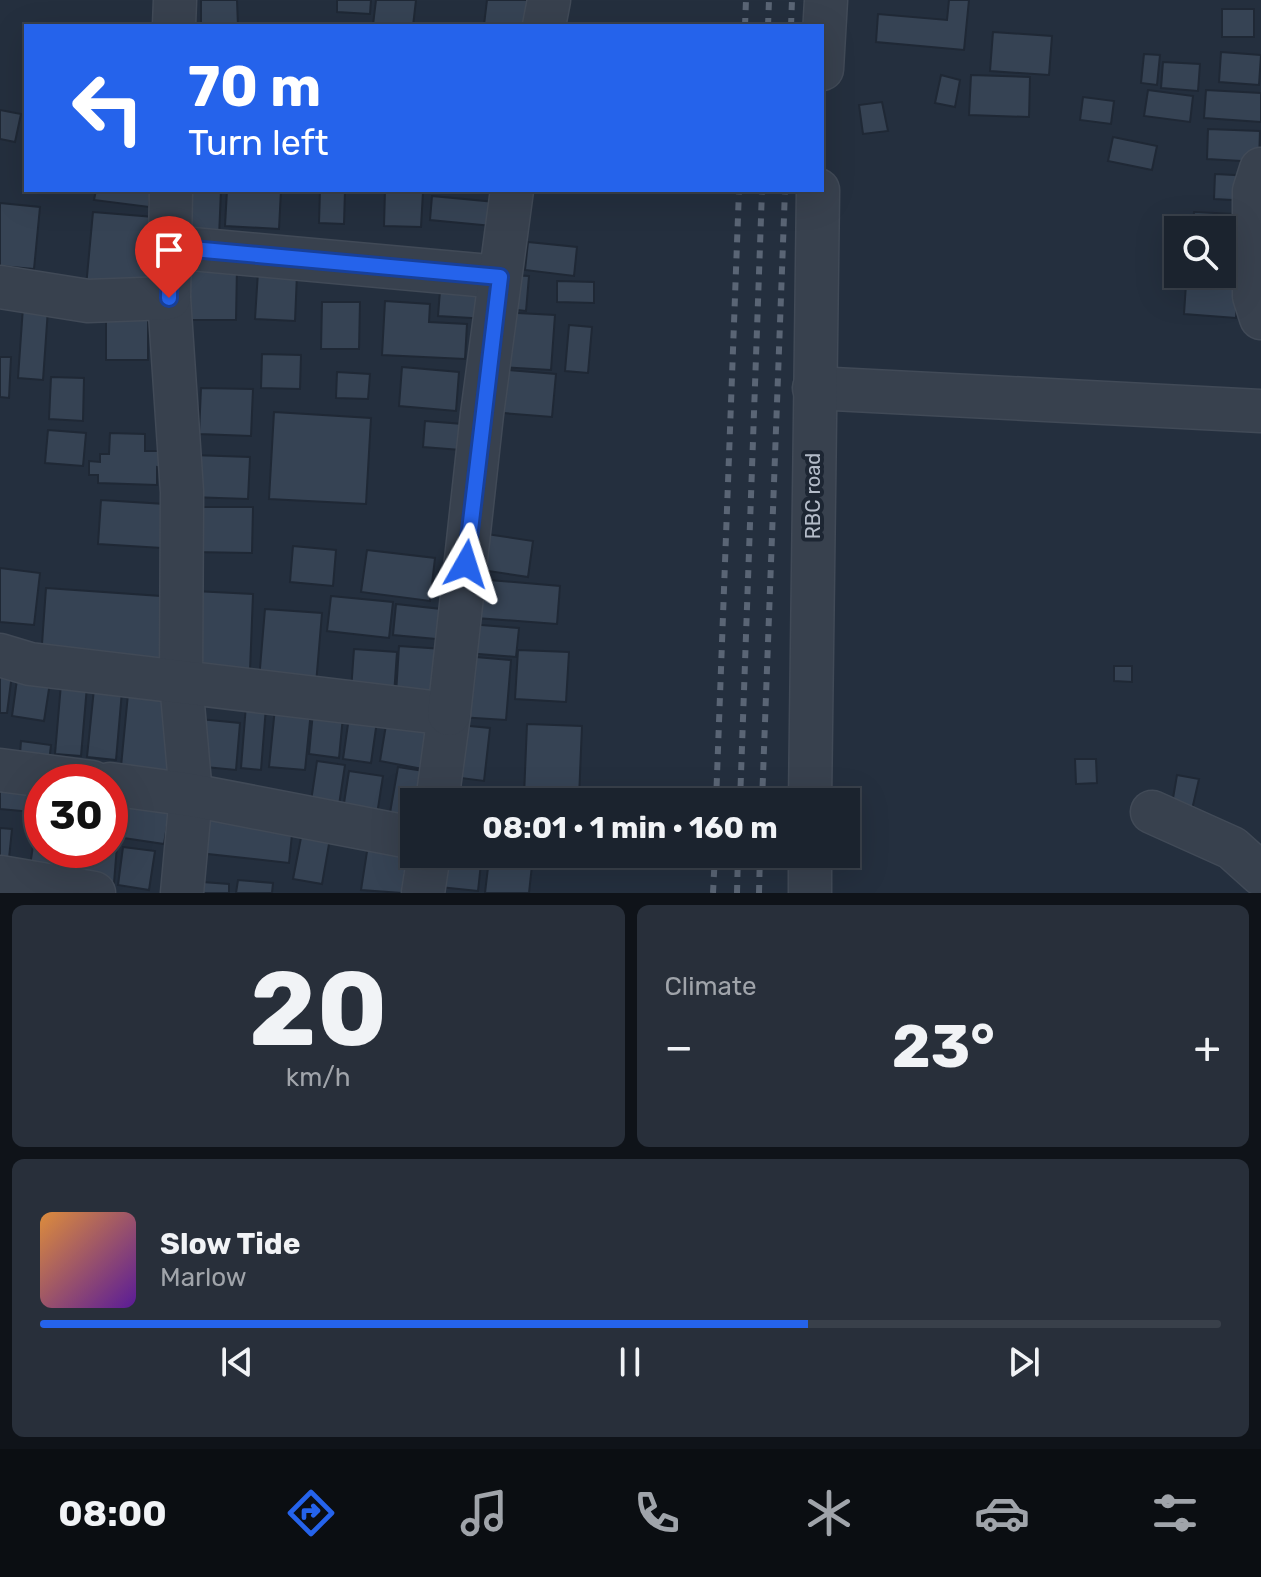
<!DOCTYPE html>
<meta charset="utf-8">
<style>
body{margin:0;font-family:Rubik,sans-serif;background:#282f3a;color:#f1f3f6;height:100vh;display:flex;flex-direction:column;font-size:30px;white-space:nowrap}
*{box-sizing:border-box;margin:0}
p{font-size:26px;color:#a0a4aa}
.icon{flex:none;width:44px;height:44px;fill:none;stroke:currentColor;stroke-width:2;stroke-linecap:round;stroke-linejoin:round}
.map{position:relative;height:893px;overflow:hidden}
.sheet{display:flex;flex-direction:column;gap:12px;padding:12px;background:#0f1319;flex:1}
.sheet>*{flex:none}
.top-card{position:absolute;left:24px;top:24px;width:800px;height:168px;border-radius:0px;box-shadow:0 8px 32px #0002,0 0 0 2px #39404a;background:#2563eb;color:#fff;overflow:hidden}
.fabs{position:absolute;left:1164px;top:216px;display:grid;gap:16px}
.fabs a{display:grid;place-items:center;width:72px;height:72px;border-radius:0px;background:#1b232e;box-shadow:0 8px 32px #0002,0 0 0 2px #39404a;font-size:40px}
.speed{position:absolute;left:24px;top:764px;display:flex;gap:16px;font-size:40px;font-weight:700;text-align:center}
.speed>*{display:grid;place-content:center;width:104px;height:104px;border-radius:50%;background:#1b232e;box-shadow:0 8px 32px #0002,0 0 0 2px #39404a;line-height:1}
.speed .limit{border:12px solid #d22;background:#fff;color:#111}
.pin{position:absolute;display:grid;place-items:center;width:68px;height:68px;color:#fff;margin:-82px -34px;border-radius:50% 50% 50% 0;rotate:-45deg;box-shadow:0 0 8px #0007}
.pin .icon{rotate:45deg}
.me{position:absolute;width:88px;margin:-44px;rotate:6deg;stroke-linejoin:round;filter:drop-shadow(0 0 6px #0008)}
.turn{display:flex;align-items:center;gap:28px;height:168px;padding:0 32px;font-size:36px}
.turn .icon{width:104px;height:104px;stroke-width:2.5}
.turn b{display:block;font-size:56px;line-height:68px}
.big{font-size:60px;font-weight:700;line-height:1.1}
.sheet .tile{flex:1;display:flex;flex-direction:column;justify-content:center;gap:12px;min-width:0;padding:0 28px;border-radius:12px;background:#282f3a}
.sheet .dial{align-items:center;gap:0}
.dial b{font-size:104px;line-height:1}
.song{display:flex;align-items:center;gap:24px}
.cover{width:96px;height:96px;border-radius:12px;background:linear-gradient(135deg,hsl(30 70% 55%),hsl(270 70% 35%))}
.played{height:8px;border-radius:4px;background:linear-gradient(90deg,#2563eb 65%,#39404a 65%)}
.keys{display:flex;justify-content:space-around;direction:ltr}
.heat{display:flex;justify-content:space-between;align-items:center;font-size:44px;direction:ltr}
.sheet .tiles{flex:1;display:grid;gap:12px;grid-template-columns:1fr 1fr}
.tile:last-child{grid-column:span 2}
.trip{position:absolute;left:400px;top:788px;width:460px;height:80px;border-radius:0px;background:#1b232e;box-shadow:0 8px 32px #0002,0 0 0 2px #39404a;font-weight:700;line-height:80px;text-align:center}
.dock{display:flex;height:128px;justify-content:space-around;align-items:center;background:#0b0e12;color:#a0a4aa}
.dock .icon{width:56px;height:56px}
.dock .current{color:#2563eb}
.dock b{font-size:36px;color:#f1f3f6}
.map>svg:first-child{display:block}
.building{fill:#364354;stroke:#1f2835;stroke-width:2}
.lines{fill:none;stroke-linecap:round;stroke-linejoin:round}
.minor-casing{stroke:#414a57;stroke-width:45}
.minor{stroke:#38414e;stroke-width:42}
.rail{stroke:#5a6575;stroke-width:6;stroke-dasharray:8 8;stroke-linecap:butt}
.route-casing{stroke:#184099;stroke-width:20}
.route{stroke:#2563eb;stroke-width:14}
.labels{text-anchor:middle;stroke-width:8;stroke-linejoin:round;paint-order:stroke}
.street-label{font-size:20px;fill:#b4bcc9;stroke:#1d2633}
</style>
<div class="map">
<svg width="1261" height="893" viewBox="0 0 1261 893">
<rect width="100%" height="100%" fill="#242f3e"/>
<g class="building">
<polygon points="201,0 237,0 238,26 201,26"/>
<polygon points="337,0 371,0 370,14 337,12"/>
<polygon points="376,0 416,0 413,26 373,25"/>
<polygon points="487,0 534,0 530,26 484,25"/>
<polygon points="949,0 969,0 964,50 876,42 878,14 947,20"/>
<rect x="1222" y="9" width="32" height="28"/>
<polygon points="993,32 1052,36 1049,75 990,71"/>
<polygon points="1221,52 1261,55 1259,85 1219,82"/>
<polygon points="1144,54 1160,55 1157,85 1141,83"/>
<polygon points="1163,62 1200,64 1198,91 1161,88"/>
<polygon points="941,75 960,80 955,107 935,103"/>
<polygon points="971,75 1030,77 1029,117 969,115"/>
<polygon points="1148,90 1193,96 1190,122 1144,116"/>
<polygon points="1206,90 1261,93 1261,122 1204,118"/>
<polygon points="1083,97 1114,101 1111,124 1080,120"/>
<polygon points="882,102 888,131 863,134 859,105"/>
<polygon points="0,110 21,114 15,142 0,139"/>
<polygon points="1208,129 1260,131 1259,162 1207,159"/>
<polygon points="1113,137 1157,146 1152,170 1108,161"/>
<polygon points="1215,174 1253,176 1251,201 1214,199"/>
<polygon points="96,190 151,190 149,207 94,200"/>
<polygon points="181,190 221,190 219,237 179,235"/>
<polygon points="227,190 281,190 279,229 225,226"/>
<polygon points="320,190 345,190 344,224 319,223"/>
<polygon points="385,190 423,192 421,227 384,226"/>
<polygon points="432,196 506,203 503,227 430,220"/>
<polygon points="0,203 40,207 34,269 0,266"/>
<polygon points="93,212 154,217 148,292 86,287"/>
<polygon points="1194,212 1254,215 1253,241 1222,239 1222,230 1193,230"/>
<polygon points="528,242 577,247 574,276 525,270"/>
<polygon points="185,267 237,267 236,320 185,320"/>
<polygon points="258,272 297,274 295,321 255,319"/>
<polygon points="509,275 529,276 526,311 507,309"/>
<polygon points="441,278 491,282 488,319 438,316"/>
<polygon points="557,281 594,282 594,303 557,302"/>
<polygon points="1186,284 1238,288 1236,318 1184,314"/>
<polygon points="385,301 430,304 429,322 467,324 465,359 382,355"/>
<polygon points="322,302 360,302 359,349 321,349"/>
<polygon points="23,307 48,309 43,380 18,378"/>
<polygon points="148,312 148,360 106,360 106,313"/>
<polygon points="501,312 555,315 551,370 497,367"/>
<polygon points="569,325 592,327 588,373 565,371"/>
<polygon points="262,354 301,355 300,389 261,388"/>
<polygon points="0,357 11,357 9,398 0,397"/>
<polygon points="402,367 459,372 456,411 399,406"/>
<polygon points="495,369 556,374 552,417 491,412"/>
<polygon points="337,372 370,374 368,399 336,398"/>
<polygon points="51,377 84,378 83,421 49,419"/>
<polygon points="201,388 253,389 251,436 199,434"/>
<polygon points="274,412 371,418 366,504 269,499"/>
<polygon points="425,421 463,424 461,450 423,447"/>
<polygon points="48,430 86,433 83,466 45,463"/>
<polygon points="110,433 145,434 145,451 162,451 161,468 157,467 157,485 98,483 98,475 89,475 89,461 100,462 100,454 109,454"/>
<polygon points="192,455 250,457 248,499 190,497"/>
<polygon points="101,500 165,504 162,548 98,544"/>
<polygon points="191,507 253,507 252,553 191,552"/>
<polygon points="480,533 533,541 528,577 475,569"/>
<polygon points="293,546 336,550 333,586 290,582"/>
<polygon points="367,550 435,558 430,601 361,592"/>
<polygon points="0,568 40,573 34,625 0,622"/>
<polygon points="489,580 560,586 557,624 476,618 478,591 488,591"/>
<polygon points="46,588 175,597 170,668 41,658"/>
<polygon points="194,591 253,594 250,671 191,668"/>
<polygon points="331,596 393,602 389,638 327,631"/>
<polygon points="396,604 450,610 447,640 393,635"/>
<polygon points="265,609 322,613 316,684 259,680"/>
<polygon points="468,624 519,628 516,657 466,653"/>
<polygon points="399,646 443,649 440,697 396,694"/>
<polygon points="354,649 397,652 394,695 351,691"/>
<polygon points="518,650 569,652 566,702 515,699"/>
<polygon points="464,656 511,660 506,720 459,717"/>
<polygon points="1114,666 1132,666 1132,682 1114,681"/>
<polygon points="18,672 51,676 44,721 12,716"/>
<polygon points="0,673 12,674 7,713 0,713"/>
<polygon points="61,684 87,686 81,756 55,754"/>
<polygon points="94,689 122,691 116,760 87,757"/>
<polygon points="128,694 175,698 168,782 120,777"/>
<polygon points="246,705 266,707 261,770 241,768"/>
<polygon points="275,708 311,711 305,770 269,767"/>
<polygon points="313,712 343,716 339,758 309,754"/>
<polygon points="349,717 377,721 371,763 343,759"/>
<polygon points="199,719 240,723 236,770 195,766"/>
<polygon points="387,719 435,727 428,770 380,761"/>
<polygon points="527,724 582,726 579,798 524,796"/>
<polygon points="459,725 490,728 484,781 453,777"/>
<polygon points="21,741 51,745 48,771 19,768"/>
<polygon points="1075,759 1096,759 1097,783 1076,784"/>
<polygon points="317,761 345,765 338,812 310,808"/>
<polygon points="398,767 437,773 432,802 414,802 414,835 387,830"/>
<polygon points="349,771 383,776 376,821 342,816"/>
<polygon points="0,774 36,778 32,812 0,809"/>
<polygon points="1177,775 1199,779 1191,814 1171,810"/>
<polygon points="110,793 171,802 164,844 110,836"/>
<polygon points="204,815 293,825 289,863 199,853"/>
<polygon points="304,822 332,827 322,884 293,879"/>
<polygon points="0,828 12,829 8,868 0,868"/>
<polygon points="35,833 42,834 42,850 78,850 75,878 29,872"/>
<polygon points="110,845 117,845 114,883 80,880 83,850 110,850"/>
<polygon points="368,845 408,851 402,893 361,890"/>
<polygon points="123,847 155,851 149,890 118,885"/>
<polygon points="434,854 482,854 478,891 430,886"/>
<polygon points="489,859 532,865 529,893 485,893"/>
<polygon points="238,880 273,883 272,893 236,893"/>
<polygon points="189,881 229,884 229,893 188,893"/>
</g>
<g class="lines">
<defs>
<g id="minor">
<polyline points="174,26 175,0"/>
<polyline points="544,26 549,0"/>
<polyline points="822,69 826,0"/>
<polyline points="1261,169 1254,191 1254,296 1261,318"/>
<polyline points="171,190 169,298 182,492 181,682 191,795 182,893"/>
<polyline points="170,247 500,277"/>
<polyline points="0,287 88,301 169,298"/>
<polyline points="814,388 1261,411"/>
<polyline points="0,655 30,664 449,714 437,802"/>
<polyline points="449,714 482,414 512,190"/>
<polyline points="0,770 92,782"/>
<polyline points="110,784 191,795 414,838"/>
<polyline points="810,802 818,190"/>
<polyline points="1152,812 1232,848 1261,874"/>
<polyline points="0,877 94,893"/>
<polyline points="423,893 429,854"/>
<polyline points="810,893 810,854"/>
</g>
</defs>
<use href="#minor" class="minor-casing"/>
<use href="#minor" class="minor"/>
<g class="rail">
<polyline points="745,26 746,0"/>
<polyline points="768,26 769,0"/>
<polyline points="791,26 792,0"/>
<polyline points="716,802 739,190"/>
<polyline points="740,802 762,190"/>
<polyline points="762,802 785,190"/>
<polyline points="713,893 715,854"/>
<polyline points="737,893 738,854"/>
<polyline points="759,893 760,854"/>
</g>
</g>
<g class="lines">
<defs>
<polyline id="route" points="169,298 170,247 500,277 466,564"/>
</defs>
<use href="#route" class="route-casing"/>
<use href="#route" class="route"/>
</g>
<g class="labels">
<g class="street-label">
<text transform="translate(813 496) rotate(-90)" y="7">RBC road</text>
</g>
</g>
</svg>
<div class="fabs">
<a><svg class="icon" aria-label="search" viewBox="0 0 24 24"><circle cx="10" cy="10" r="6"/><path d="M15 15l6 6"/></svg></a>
</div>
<div class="speed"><div class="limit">30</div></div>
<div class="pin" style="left:169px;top:298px;background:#d93025"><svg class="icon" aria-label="arrive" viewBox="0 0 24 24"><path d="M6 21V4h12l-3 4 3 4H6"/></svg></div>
<svg class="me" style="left:466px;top:564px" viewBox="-20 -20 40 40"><path d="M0-17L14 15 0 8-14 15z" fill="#2563eb" stroke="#fff" stroke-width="4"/></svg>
<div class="trip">08:01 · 1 min · 160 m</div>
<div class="top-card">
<div class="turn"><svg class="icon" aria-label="left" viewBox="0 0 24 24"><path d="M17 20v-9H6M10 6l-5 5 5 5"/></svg><div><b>70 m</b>Turn left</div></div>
</div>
</div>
<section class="sheet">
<div class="tiles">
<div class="tile dial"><b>20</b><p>km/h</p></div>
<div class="tile"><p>Climate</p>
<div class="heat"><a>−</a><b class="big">23°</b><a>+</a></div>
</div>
<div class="tile">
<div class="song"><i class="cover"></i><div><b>Slow Tide</b><p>Marlow</p></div></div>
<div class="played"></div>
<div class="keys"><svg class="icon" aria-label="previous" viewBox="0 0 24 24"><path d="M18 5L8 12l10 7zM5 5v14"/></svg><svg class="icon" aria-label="pause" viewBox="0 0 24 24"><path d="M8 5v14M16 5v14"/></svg><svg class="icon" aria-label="next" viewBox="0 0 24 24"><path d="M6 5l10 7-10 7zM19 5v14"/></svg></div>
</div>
</div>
</section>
<nav class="dock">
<b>08:00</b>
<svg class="icon current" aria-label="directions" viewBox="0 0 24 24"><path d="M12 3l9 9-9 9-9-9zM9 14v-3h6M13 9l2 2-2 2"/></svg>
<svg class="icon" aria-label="music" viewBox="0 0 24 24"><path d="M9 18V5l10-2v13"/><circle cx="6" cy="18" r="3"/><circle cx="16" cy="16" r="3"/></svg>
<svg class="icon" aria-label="phone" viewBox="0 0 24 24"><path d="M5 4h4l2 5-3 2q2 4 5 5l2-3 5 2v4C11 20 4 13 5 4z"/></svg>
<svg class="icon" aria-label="climate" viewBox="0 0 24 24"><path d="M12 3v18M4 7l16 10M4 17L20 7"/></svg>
<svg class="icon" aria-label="car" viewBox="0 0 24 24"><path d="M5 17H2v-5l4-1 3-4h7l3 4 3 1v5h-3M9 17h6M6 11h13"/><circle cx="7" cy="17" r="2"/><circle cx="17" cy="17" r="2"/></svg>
<svg class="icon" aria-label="filters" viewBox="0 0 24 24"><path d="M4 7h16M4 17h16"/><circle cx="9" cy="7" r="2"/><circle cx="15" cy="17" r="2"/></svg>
</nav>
